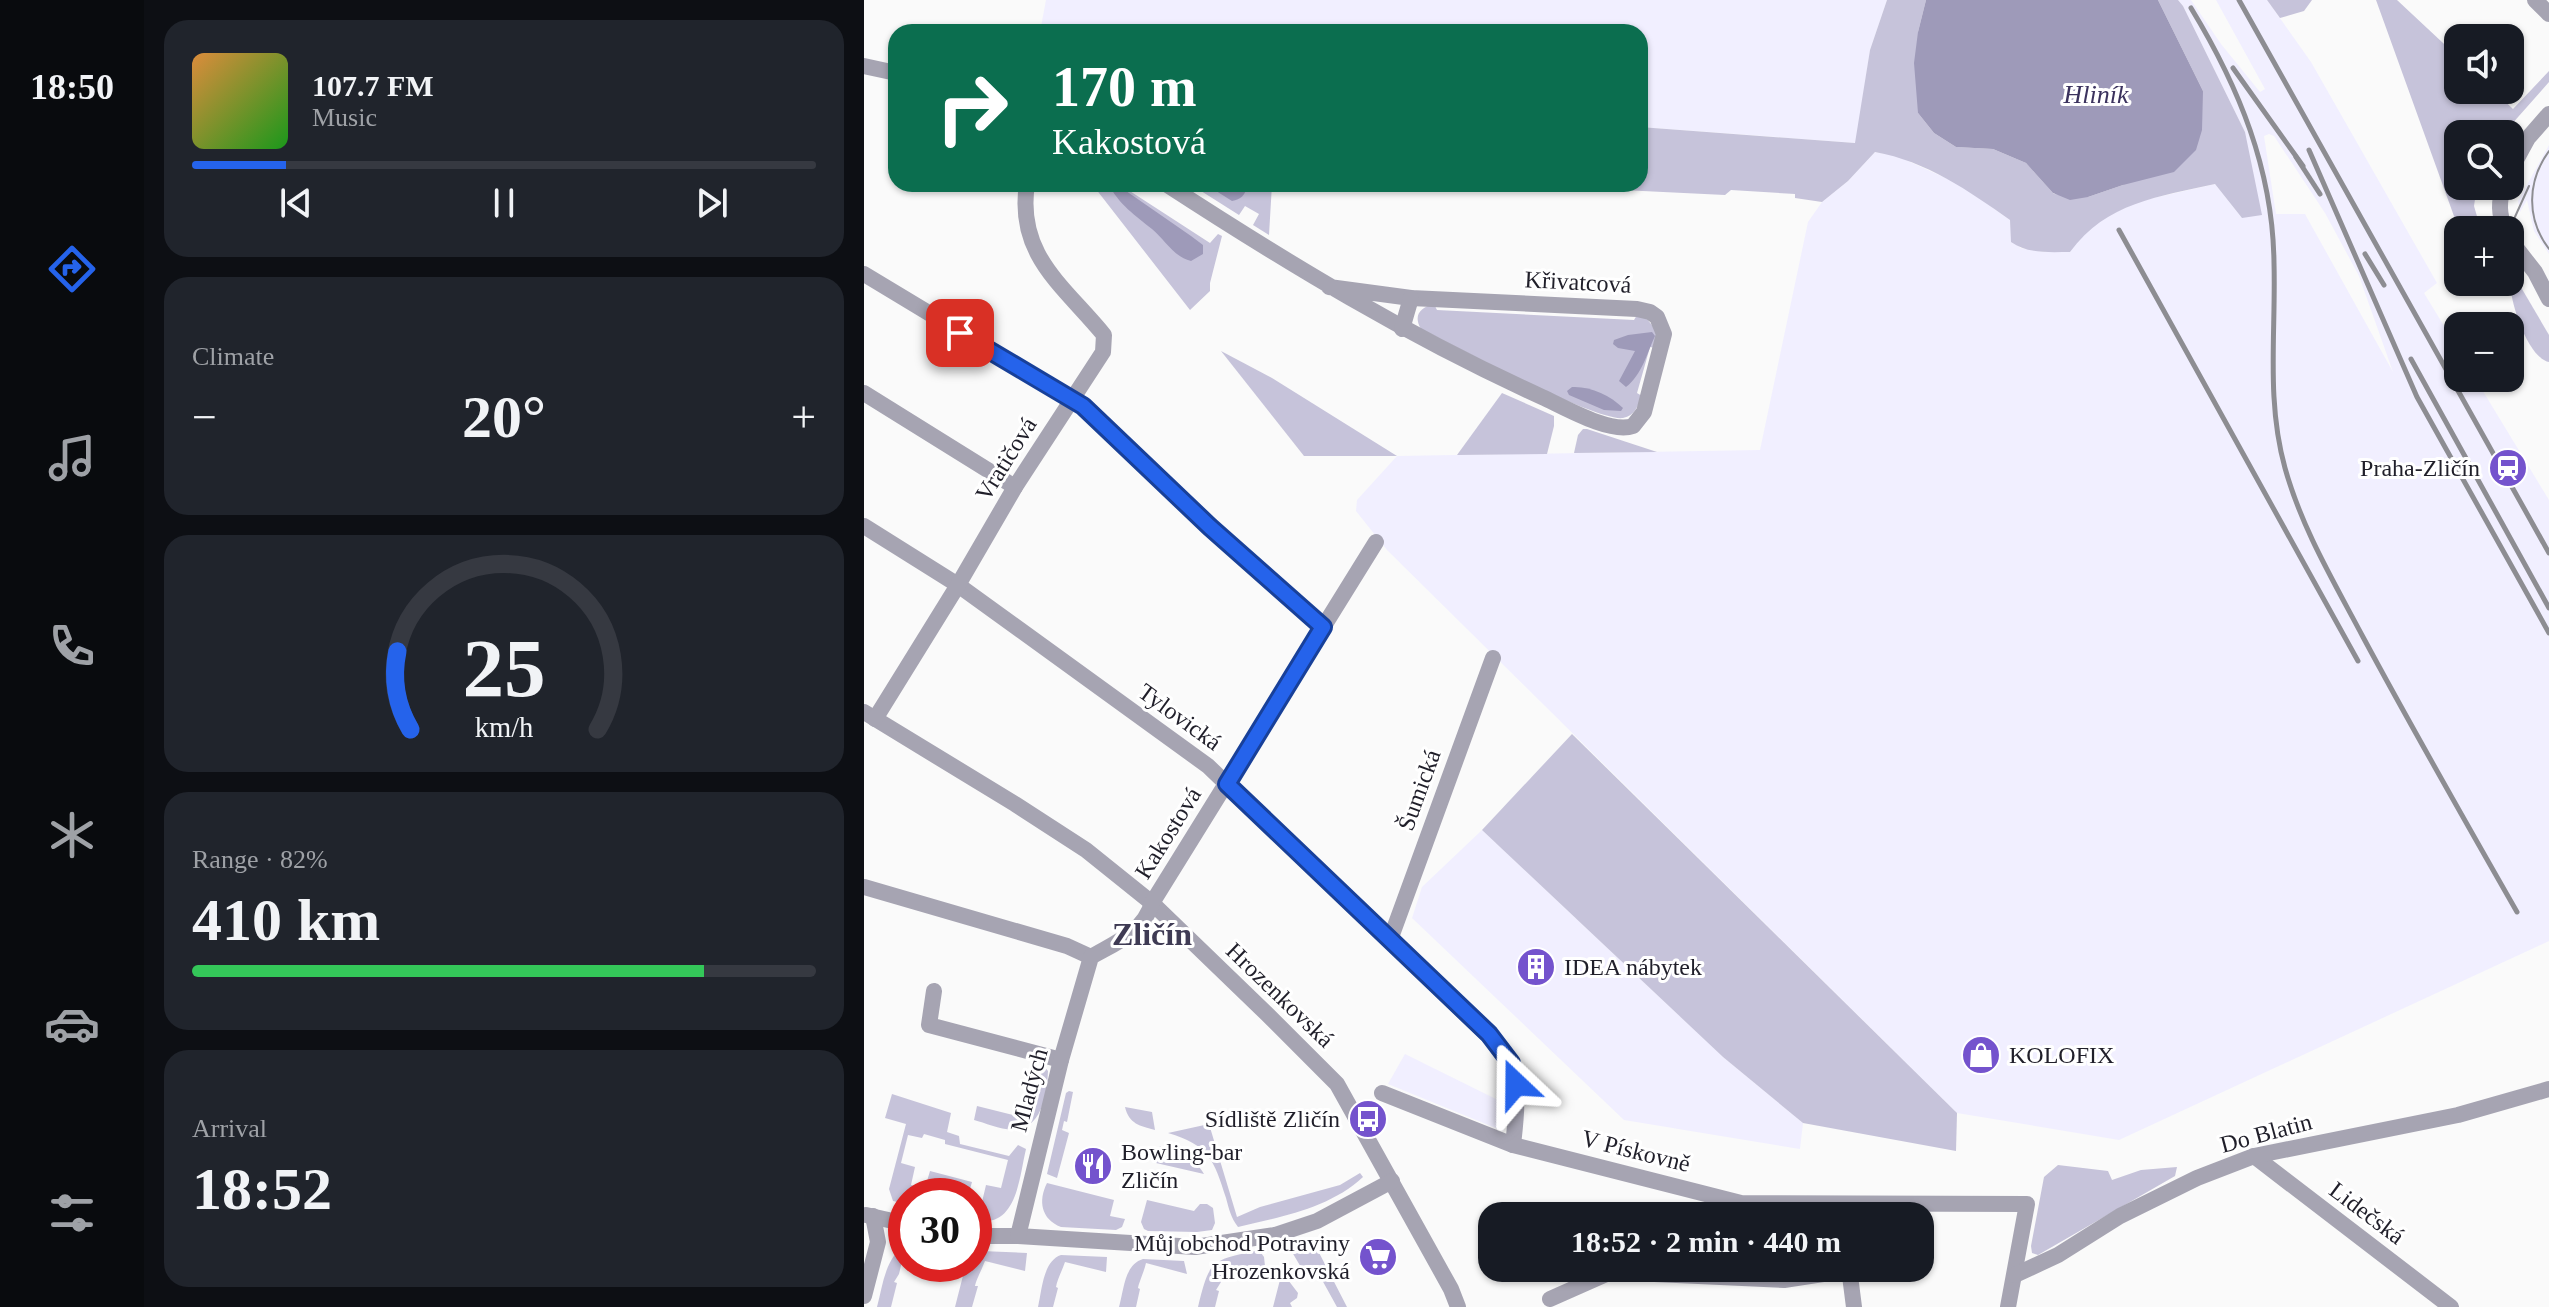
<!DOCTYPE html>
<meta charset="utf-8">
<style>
body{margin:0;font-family:"Times New Roman",serif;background:#20242c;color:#f1f3f6;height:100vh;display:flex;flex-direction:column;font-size:30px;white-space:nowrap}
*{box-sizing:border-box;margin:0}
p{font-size:26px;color:#9ea1a6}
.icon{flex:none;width:44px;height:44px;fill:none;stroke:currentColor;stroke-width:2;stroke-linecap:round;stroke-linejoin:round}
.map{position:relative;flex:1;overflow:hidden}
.drawer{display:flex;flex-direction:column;gap:20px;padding:20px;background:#0d0f14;width:720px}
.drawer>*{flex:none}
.hud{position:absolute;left:24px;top:24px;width:760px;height:168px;border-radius:24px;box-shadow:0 2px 6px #0004;background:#0b6e4f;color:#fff;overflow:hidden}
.fabs{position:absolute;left:1580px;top:24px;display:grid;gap:16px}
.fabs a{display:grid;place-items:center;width:80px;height:80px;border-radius:16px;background:#171b24;box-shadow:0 2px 6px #0004;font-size:40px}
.speed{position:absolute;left:24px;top:1178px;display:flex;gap:16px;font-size:40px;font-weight:700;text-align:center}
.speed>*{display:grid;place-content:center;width:104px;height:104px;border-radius:50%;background:#171b24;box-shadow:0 2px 6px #0004;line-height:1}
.speed .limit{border:12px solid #d22;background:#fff;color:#111}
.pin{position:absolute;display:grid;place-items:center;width:68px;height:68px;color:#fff;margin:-34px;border-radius:16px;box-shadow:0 4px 12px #0006}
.me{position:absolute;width:88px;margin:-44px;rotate:337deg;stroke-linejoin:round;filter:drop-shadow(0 0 6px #0008)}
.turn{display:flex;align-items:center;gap:28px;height:168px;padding:0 32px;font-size:36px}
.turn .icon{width:104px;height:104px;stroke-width:2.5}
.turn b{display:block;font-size:56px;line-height:68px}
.big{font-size:60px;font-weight:700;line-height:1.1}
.drawer .widget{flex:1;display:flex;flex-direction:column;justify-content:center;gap:12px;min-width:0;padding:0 28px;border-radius:24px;background:#20242c}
.drawer .dial{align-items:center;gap:0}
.dial svg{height:208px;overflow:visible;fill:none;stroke:#363941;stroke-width:7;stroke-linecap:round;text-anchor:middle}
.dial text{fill:#f1f3f6;stroke:none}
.song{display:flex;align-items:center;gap:24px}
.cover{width:96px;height:96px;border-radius:12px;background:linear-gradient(135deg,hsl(30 70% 55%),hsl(120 70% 35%))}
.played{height:8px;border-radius:4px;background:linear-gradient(90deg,#2563eb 15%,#363941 15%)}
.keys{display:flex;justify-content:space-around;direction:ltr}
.heat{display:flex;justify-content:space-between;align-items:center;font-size:44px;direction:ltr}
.charge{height:12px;border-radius:6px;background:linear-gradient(90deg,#34c759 82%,#363941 0)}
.trip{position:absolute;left:614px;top:1202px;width:456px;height:80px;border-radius:24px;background:#171b24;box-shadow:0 2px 6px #0004;font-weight:700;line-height:80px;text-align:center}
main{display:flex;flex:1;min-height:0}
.menu{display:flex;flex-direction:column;width:144px;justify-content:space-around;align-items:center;background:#090b0e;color:#9ea1a6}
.menu .icon{width:56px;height:56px}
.menu .current{color:#2563eb}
.menu b{font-size:36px;color:#f1f3f6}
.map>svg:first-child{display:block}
.built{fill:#f1efff;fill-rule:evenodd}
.green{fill:#c6c3da}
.water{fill:#9e9ab9}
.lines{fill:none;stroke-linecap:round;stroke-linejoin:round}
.minor{stroke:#a6a4b2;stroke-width:16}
.tram{stroke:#8d8d92;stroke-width:2}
.rail{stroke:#8d8d92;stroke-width:5}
.route-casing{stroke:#184099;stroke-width:20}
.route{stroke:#2563eb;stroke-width:14}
.labels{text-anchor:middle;stroke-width:6;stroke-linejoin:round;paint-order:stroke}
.street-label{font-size:24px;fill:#201f2a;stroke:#fff}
.poi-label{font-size:24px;fill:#201f2a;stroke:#fff;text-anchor:end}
.water-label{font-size:26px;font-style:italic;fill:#3b325e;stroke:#fff}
.district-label{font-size:32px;font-weight:bold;fill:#3f3b54;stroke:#fff}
</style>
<main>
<nav class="menu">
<b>18:50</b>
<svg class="icon current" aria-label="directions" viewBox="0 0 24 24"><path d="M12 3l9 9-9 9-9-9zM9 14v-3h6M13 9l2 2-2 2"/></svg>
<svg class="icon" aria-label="music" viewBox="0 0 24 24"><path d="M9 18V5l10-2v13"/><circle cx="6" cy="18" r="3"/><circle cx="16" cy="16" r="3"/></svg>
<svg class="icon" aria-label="phone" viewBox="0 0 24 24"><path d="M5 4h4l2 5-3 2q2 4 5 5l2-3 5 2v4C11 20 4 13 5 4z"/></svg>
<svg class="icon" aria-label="climate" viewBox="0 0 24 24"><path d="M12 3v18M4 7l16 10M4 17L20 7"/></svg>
<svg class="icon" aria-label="car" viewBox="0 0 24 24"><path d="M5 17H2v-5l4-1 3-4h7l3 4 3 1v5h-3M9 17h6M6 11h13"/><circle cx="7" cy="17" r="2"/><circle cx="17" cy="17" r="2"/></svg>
<svg class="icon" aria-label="filters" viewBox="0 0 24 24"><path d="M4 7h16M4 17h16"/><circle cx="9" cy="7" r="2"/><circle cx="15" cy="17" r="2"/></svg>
</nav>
<section class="drawer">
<div class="widget">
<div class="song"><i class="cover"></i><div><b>107.7 FM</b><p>Music</p></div></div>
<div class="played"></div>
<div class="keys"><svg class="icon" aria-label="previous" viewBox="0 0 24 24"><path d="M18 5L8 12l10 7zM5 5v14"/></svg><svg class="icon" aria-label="pause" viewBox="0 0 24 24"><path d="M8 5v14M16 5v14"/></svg><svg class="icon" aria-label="next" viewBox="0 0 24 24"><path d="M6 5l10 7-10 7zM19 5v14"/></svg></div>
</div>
<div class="widget"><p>Climate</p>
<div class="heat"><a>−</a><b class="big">20°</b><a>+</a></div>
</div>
<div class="widget dial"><svg viewBox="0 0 100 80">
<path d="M14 69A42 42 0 1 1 86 69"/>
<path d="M14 69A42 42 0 0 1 9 39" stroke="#2563eb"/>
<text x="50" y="56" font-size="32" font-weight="700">25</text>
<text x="50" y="72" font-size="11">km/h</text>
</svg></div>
<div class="widget"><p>Range · 82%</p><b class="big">410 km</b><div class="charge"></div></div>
<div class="widget"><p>Arrival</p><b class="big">18:52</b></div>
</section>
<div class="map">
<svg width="1685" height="1307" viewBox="0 0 1685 1307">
<rect width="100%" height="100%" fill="#fafafa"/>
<g class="built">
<polygon points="182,0 1023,0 1006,50 992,143 776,127 776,32 176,32"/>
<path d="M1314 0H1327L1357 44 1396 92 1401 89 1352 0H1403L1447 62 1573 283 1560 293 1594 349V378H1611L1685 500V941L1255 1140 1093 1113 523 550 492 511 493 500 533 456 896 450 944 222 958 202 984 181 1011 152 1033 156 1095 184 1146 220 1156 248 1181 252H1206L1219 234 1237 219 1276 201 1351 184 1378 218 1381 132 1319 6ZM1405 134 1410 136 1461 213 1495 276 1529 372 1441 214H1412L1400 136Z"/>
<polygon points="1685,145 1685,254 1670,231 1663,200 1656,212 1654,201"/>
<polygon points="618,830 859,1057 939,1123 936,1149 760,1120 548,918 558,887"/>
<polygon points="541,1054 646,1106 639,1131 524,1084"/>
</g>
<g class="green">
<path d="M1023 0H1062L1054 32V113L1070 133 1092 147 1129 149 1162 163 1190 194 1224 197 1259 185 1339 91 1294 0H1314L1319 6 1381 132 1398 215 1378 218 1351 184C1294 197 1243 202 1206 252 1185 252 1164 254 1147 242L1146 220C1105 191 1062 161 1011 152L984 181 958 202 931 198V194L867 190 861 195 632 184H776V127L991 143 1006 50Z"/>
<polygon points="1403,0 1448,0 1440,11 1416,18"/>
<polygon points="1512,0 1533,0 1594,57 1594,90 1629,90 1649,109 1685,71 1685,82 1639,134 1594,134 1594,186 1613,186 1610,206 1617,230 1595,230"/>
<polygon points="228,184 255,184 346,243 354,234 358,236 346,283 346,291 326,310"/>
<polygon points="326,184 408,184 405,235 389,225 395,214 381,206 375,215"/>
<path d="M1646 277 1658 289 1685 335V362C1663 358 1644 297 1646 277Z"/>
<path d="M570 304 573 310 770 320 773 315 782 318 793 331 791 348 786 347 773 393 778 396C774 405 771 416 759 418 732 422 589 345 557 329 549 316 556 307 570 304Z"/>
<polygon points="357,351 408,378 533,456 440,456"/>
<polygon points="638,393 690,416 690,426 683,454 593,455"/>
<polygon points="719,429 723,429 793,452 710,453 714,435"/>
<polygon points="708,734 1093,1113 1092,1151 939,1123 859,1057 618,830"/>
<path d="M179 1065 184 1071C183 1092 179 1125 154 1129 141 1132 122 1123 110 1120L113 1106 165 1119Z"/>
<polygon points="205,1091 209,1092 203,1122 200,1121 198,1130 205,1133 193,1178 183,1174 202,1093"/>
<path d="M28 1094 87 1113 83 1132 95 1136 96 1144 145 1156 154 1145 162 1149C155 1178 153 1230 110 1220V1201L118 1202 122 1185 137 1188 144 1160 81 1144V1140L60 1134 58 1138 44 1135 37 1163 51 1167 47 1185 61 1188 66 1171 108 1182 104 1196H42V1204L29 1201 25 1189 42 1124 21 1118Z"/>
<path d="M261 1107 288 1112 291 1130C276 1126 265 1124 261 1107Z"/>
<path d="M345 1124 373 1217 396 1207 476 1185 496 1173 499 1177C466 1208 417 1217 374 1227 367 1218 365 1209 362 1198 350 1160 345 1145 304 1133Z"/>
<path d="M296 1146C315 1152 330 1156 340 1174L292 1163Z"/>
<polygon points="1194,1165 1244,1171 1248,1180 1277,1170 1313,1167 1311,1176 1174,1255 1168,1253 1167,1246 1180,1177"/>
<path d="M183 1183 250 1200 246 1216 261 1219 258 1227 252 1230 197 1227C177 1219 174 1201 183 1183Z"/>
<polygon points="283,1200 330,1211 336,1204 343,1204 349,1208 351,1223 348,1230 333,1232 284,1231 280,1229 277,1222"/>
<polygon points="448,1237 451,1239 449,1241 483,1307 473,1307 452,1269 443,1271 438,1269 428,1252 429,1244"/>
<path d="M42 1245V1257H39L35 1274 30 1282 33 1283 27 1307H13C19 1285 21 1257 42 1245Z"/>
<path d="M395 1250 400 1257 402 1275 361 1265 357 1282 352 1290 355 1291 351 1307H334C346 1258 347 1261 395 1250Z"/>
<path d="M117 1251 163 1253 161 1271 121 1261C118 1269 112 1280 111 1286H114L108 1307H91L102 1264H110V1254Z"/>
<path d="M197 1255 243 1257 242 1272 201 1262C198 1271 193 1280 192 1287L194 1288 189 1307H174C178 1290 179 1261 197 1255Z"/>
<path d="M279 1259 320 1261 323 1274 282 1263C280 1272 275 1282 274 1288L276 1289 272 1307H255C260 1290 260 1265 279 1259Z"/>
<polygon points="418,1272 434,1293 433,1298 426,1303 428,1307 409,1307"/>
</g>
<g class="water">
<polygon points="1062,0 1294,0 1339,91 1338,130 1332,150 1310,172 1259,185 1224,197 1206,200 1189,193 1162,163 1129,149 1092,147 1070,133 1054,113 1050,63 1054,32"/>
<path d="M245 184H252L327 236 339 245V254L327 261C310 257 301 240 288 229 273 217 253 203 245 184Z"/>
<path d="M341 184H382L383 186C381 196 377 199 368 201Z"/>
<path d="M788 332 791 336C783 353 778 375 762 387L755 381 771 351 754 348 749 344 750 340 764 335Z"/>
<path d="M708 387C726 386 746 395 759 408L757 411 740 410 705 395 703 391Z"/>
</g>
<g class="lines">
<g class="minor">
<polyline points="1671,0 1685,14"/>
<polyline points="0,66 32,73"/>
<polyline points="1646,171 1664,138 1685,114"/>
<path d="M302 184C425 264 544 336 678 397 700 407 746 434 769 426L780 412 800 334 793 317 786 312 773 309 547 298 465 287"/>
<path d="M1640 186C1634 202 1635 214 1641 230"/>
<polyline points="1646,240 1671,272 1685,299"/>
<polyline points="0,274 219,406 346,527 459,627"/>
<polyline points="538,329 547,298"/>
<polyline points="0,393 151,487"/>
<path d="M0 526 94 585 344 766 639 1050C657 1080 653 1111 649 1145"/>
<polyline points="0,712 151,804 222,850 288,903 403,1014 473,1084 587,1289 594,1307"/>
<path d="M11 719 94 585 151 487 239 352 240 335C200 286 152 255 163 184"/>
<polyline points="0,887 203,946 227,957"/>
<polyline points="526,940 629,658"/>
<polyline points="70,991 65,1025 197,1060"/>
<polyline points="518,1093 649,1145 877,1203 1163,1204 1144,1307"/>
<polyline points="1390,1156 1587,1307"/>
<polyline points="2,1215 42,1224"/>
<polyline points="110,1236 154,1236 331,1247 411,1235 453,1221 528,1181"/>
<path d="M154 1236 197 1060 227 957C251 943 280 932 288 903L512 542"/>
<polyline points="985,1268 990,1307"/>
<polyline points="1151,1275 1194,1255 1256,1216 1333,1178 1390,1156 1594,1115 1685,1089"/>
<polyline points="0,1296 14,1242 9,1216"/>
<polyline points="686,1299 747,1272 920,1280 985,1270"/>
</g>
<g class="tram">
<path d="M1685 151C1663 181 1662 219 1685 249"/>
<polyline points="1645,230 1665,186"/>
</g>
<g class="rail">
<polyline points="1375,0 1685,553"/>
<path d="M1327 8C1375 87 1409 170 1410 263 1412 333 1402 400 1421 468 1438 529 1470 582 1499 637 1549 730 1601 821 1653 912"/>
<polyline points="1369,68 1439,166"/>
<polyline points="1445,150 1553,397 1685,633"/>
<polyline points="1432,157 1456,194"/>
<polyline points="1255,230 1494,661"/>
<polyline points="1501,254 1520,285"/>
<polyline points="1547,359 1685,608"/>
</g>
</g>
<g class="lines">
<defs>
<polyline id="route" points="96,333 219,406 346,527 459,627 363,784 625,1034 647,1063 652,1084"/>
</defs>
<use href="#route" class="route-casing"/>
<use href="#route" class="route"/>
</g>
<defs>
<symbol id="station-disc" viewBox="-11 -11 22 22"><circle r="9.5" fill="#7453cd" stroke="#fff"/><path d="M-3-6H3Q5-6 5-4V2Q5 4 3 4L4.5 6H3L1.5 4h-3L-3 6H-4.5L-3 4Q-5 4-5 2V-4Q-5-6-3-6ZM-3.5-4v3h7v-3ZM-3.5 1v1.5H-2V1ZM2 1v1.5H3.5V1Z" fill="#fff"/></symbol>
<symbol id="building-disc" viewBox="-11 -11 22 22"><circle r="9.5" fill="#7453cd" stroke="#fff"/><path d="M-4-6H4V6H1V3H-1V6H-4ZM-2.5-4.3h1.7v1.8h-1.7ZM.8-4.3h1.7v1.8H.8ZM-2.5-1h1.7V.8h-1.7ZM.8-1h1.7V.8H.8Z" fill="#fff"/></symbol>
<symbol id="shop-disc" viewBox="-11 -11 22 22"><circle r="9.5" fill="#7453cd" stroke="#fff"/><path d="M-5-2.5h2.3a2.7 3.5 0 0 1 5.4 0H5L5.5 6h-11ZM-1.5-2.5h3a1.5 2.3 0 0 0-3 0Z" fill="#fff"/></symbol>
<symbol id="bus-disc" viewBox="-11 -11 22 22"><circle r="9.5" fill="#7453cd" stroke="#fff"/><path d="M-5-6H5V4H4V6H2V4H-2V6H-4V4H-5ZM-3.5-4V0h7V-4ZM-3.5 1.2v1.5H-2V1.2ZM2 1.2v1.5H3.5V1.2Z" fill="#fff"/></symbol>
<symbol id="restaurant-disc" viewBox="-11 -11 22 22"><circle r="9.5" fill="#7453cd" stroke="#fff"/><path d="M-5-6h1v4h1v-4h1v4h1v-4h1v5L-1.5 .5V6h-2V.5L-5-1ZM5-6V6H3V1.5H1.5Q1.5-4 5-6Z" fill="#fff"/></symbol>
<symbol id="supermarket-disc" viewBox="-11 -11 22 22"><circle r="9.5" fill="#7453cd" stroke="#fff"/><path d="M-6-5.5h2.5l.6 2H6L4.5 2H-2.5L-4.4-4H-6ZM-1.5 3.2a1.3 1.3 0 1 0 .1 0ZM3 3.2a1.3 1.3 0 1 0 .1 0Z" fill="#fff"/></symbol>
</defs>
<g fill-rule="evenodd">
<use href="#station-disc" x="1622" y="446" width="44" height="44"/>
<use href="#building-disc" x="650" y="945" width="44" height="44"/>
<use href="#shop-disc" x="1095" y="1033" width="44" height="44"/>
<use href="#bus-disc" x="482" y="1097" width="44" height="44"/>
<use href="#restaurant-disc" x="207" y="1144" width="44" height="44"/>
<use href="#supermarket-disc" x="492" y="1235" width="44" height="44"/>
</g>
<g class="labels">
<g class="street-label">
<text transform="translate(714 282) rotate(3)" y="8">Křivatcová</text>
<text transform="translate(142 459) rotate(-58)" y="8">Vratičová</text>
<text transform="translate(316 717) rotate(36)" y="8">Tylovická</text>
<text transform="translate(555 790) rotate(-70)" y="8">Šumická</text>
<text transform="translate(304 833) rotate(-58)" y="8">Kakostová</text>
<text transform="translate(416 995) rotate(44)" y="8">Hrozenkovská</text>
<text transform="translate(165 1090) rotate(-75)" y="8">Mladých</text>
<text transform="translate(1402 1133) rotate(-15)" y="8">Do Blatin</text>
<text transform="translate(772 1151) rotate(14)" y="8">V Pískovně</text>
<text transform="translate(1503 1213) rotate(37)" y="8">Lidečská</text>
</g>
<g class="poi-label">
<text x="1616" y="476">Praha-Zličín</text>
<text x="700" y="975" text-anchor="start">IDEA nábytek</text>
<text x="1145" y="1063" text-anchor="start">KOLOFIX</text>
<text x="476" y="1127">Sídliště Zličín</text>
<text x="257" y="1160" text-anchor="start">Bowling-bar<tspan x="257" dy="28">Zličín</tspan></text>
<text x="486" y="1251">Můj obchod Potraviny<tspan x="486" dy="28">Hrozenkovská</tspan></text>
</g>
<g class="water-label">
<text x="1232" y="103">Hliník</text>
</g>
<g class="district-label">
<text x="288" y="945">Zličín</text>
</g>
</g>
</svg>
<div class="fabs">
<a><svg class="icon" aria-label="sound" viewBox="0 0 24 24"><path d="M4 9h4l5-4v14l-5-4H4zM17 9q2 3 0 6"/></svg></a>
<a><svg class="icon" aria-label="search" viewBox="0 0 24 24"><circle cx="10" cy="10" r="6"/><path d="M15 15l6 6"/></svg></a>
<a>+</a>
<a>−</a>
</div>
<div class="speed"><div class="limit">30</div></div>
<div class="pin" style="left:96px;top:333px;background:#d93025"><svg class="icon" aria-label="arrive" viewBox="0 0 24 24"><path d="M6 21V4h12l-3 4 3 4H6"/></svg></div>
<svg class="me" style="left:652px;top:1084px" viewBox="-20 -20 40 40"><path d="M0-17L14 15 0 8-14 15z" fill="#2563eb" stroke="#fff" stroke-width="4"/></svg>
<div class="trip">18:52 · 2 min · 440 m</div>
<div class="hud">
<div class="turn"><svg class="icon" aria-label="right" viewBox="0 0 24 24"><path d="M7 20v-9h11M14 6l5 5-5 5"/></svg><div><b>170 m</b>Kakostová</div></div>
</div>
</div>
</main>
